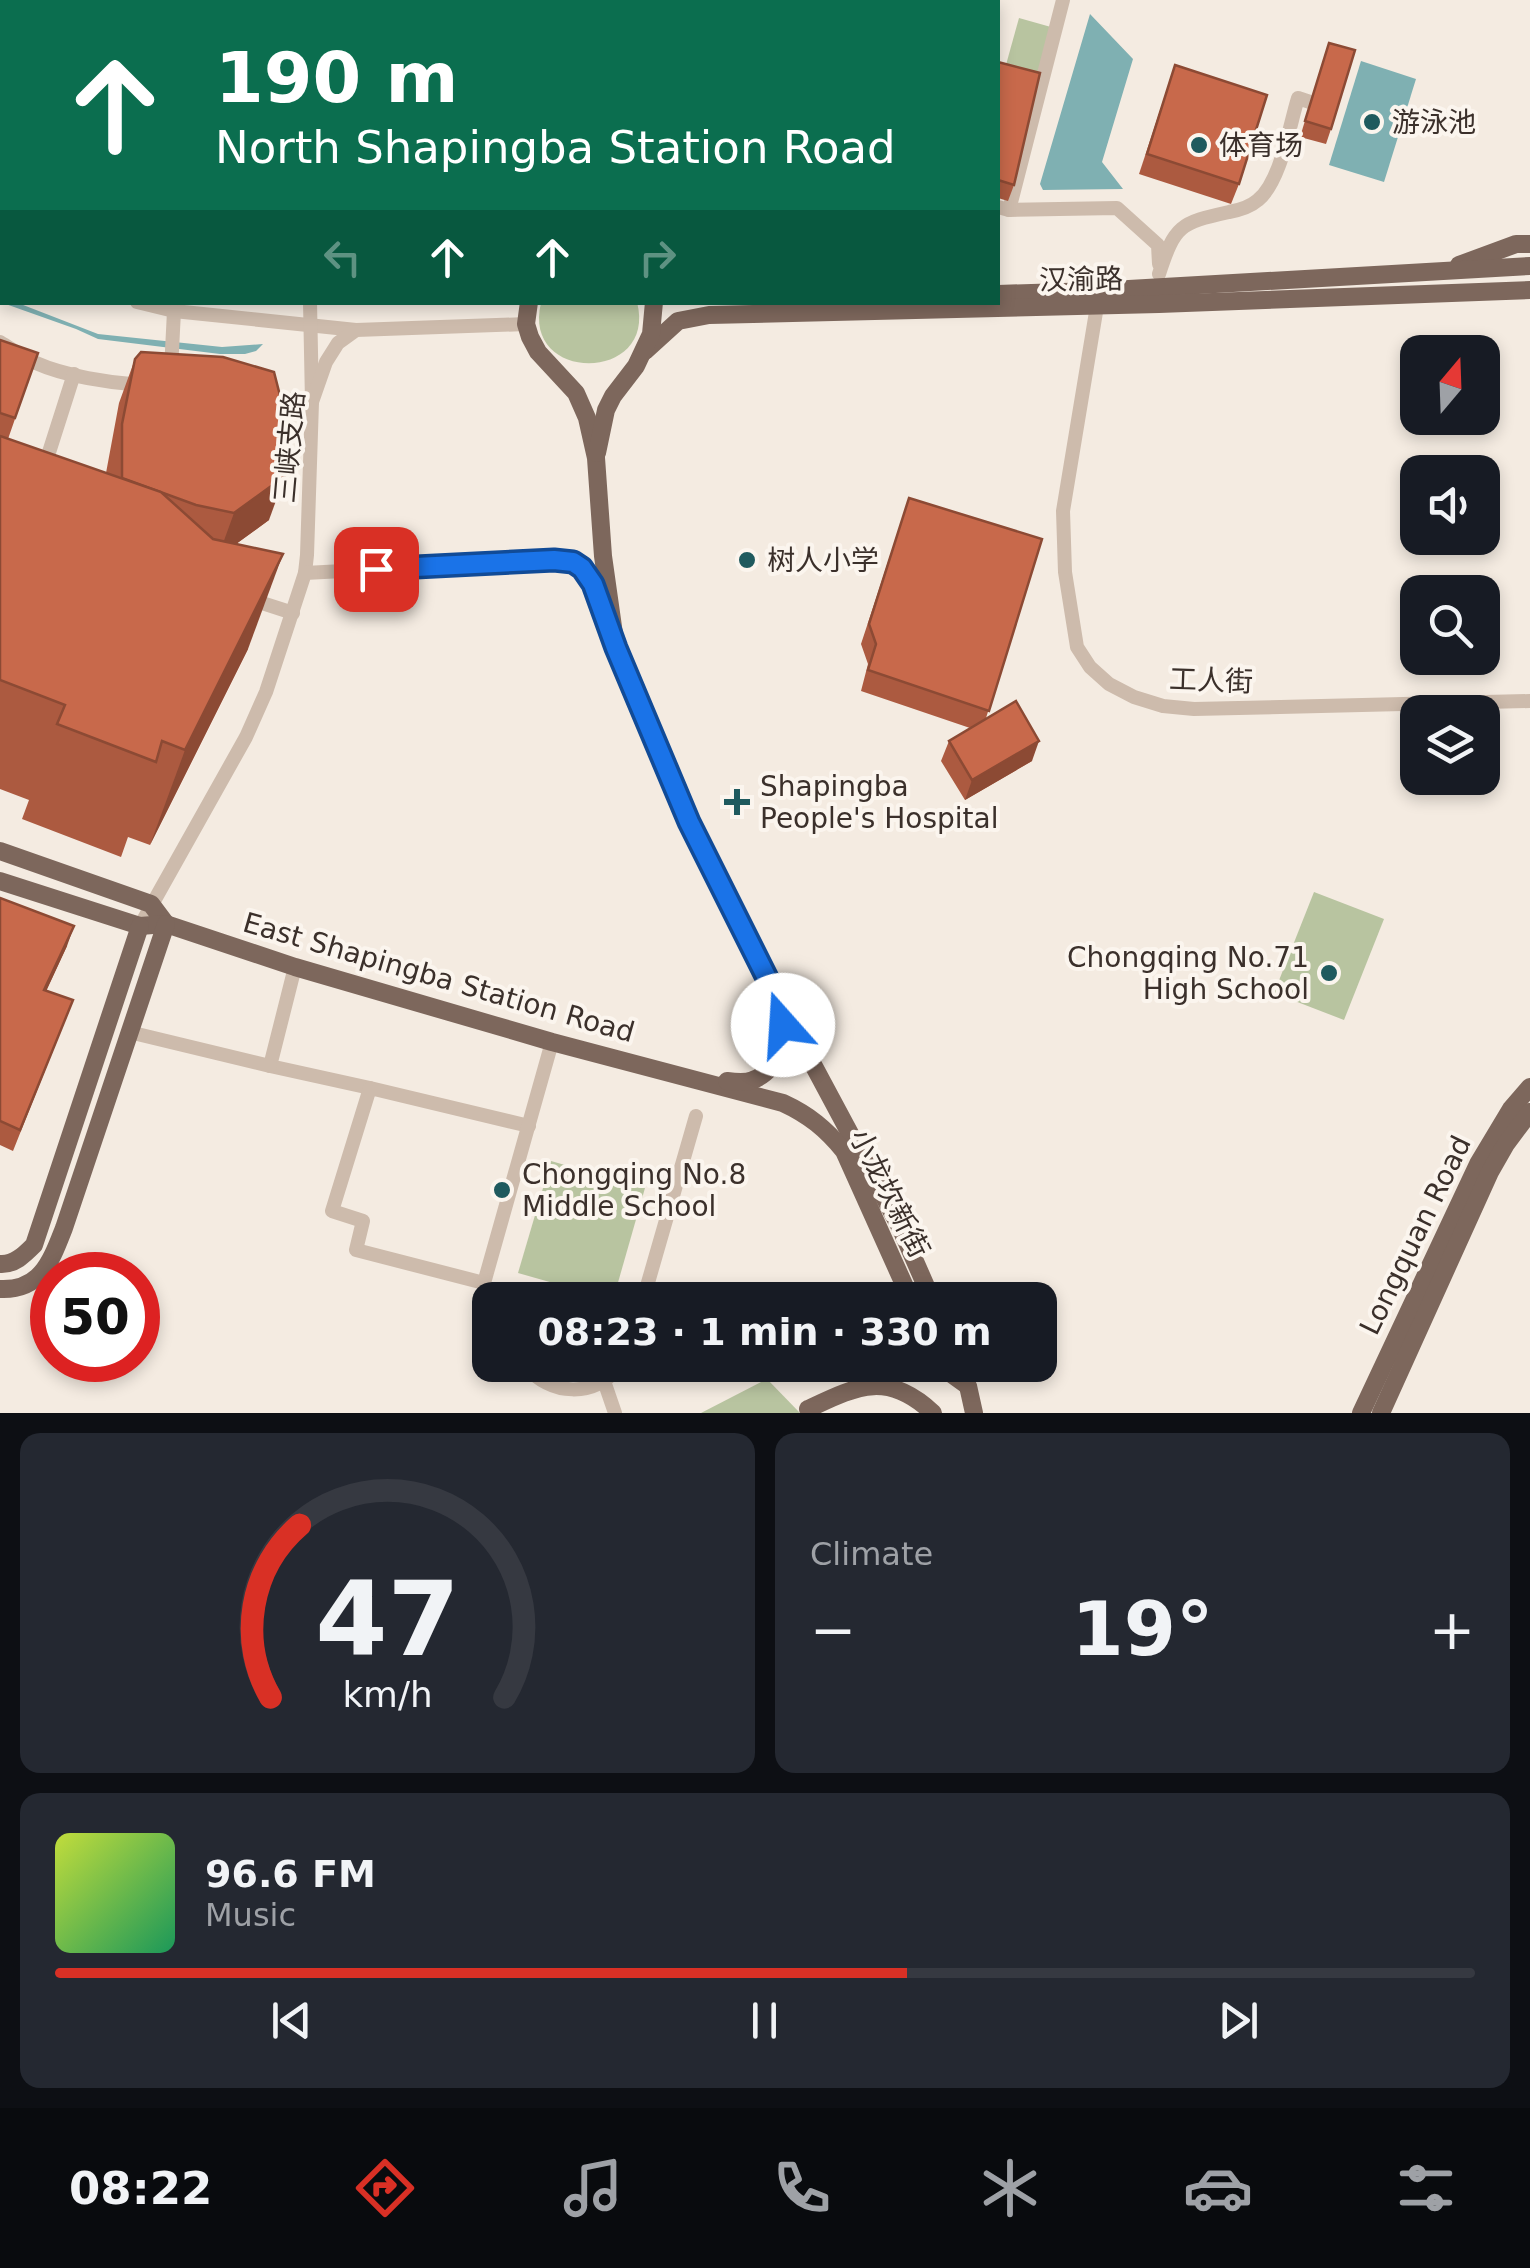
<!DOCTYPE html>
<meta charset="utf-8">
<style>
body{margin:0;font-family:"DejaVu Sans","Noto Sans SC",sans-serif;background:#242831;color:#f1f3f6;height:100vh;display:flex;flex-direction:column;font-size:38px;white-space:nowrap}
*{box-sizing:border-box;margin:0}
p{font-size:32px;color:#9ea1a6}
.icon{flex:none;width:55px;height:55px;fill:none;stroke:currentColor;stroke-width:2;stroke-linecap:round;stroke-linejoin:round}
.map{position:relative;height:1413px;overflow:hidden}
.panel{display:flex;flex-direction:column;gap:20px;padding:20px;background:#0d0f14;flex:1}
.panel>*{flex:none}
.banner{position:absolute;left:0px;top:0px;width:1000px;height:305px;box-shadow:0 5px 15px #0003;background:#0b6e4f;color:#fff;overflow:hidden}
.needle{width:65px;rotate:19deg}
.fabs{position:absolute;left:1400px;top:335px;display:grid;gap:20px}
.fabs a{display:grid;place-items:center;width:100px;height:100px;border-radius:20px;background:#171b24;box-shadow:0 5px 15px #0003;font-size:50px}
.speed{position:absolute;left:30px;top:1252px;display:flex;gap:20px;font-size:50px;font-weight:700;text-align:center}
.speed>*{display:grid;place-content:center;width:130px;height:130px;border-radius:50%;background:#171b24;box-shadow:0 5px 15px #0003;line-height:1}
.speed .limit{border:15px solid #d22;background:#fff;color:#111}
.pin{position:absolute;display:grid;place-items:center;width:85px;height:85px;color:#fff;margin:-42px;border-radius:20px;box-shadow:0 5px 15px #0006}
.me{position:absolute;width:110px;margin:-55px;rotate:341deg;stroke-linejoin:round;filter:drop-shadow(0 0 8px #0008)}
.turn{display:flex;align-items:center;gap:35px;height:210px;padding:0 50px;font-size:45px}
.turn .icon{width:130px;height:130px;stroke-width:2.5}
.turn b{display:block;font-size:70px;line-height:85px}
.lanes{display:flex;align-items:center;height:95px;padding:0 50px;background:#0003;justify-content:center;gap:50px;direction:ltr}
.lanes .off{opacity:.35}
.big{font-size:75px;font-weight:700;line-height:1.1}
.panel .widget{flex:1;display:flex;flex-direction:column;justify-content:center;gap:15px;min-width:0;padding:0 35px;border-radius:20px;background:#242831}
.panel .dial{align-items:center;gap:0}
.dial svg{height:260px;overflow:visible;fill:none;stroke:#363941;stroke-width:7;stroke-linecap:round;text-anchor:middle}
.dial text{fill:#f1f3f6;stroke:none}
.song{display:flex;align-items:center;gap:30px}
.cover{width:120px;height:120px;border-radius:15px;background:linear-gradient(135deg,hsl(70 70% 55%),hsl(150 70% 35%))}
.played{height:10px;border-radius:5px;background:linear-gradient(90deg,#d93025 60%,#363941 60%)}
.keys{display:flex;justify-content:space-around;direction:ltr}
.heat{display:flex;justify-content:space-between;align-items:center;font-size:55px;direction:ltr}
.panel .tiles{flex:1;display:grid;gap:20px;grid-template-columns:1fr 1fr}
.widget:last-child{grid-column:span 2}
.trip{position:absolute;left:472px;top:1282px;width:585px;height:100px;border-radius:20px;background:#171b24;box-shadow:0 5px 15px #0003;font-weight:700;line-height:100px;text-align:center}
.tab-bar{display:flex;height:160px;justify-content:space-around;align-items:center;background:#090b0e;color:#9ea1a6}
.tab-bar .icon{width:70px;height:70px}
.tab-bar .on{color:#d93025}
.tab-bar b{font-size:45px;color:#f1f3f6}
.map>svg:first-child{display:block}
.green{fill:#b8c4a0}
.water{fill:#7fb0b2}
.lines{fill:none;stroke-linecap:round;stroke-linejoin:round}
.minor{stroke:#cdbbac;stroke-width:14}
.major{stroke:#7d675c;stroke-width:18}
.wall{fill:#ac5a40}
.shaded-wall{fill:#8c4a34}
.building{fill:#c8694b;stroke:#8c4a34;stroke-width:2.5}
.route-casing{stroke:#114b97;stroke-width:25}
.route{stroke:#1a73e8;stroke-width:18}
.poi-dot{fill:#1f5a5e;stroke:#fbf5ee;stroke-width:4}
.labels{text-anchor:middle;stroke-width:8;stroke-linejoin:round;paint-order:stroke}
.poi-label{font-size:28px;fill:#3b302b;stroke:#fbf5ee;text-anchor:start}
.street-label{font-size:28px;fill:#3b302b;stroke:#fbf5ee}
</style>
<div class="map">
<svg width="1530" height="1413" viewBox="0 0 1530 1413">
<rect width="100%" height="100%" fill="#f4ebe1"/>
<g class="green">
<polygon points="1019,18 1058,29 1043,83 1004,72"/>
<path d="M637 302C658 383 521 384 541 303Z"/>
<polygon points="1314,892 1384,919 1344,1020 1274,993"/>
<polygon points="551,1161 645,1188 613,1300 518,1273"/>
<polygon points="767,1379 800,1413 701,1413"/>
</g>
<g class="water">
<polygon points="1090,14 1133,59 1102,162 1123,189 1043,190 1040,184"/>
<polygon points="1361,61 1416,79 1384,182 1329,165"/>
<polygon points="0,298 2,299 2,302 18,303 98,334 222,347 263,344 256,351 245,354 220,354 98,339 76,329 0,302"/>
</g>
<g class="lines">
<g class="minor">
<polyline points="228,2 233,0"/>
<polyline points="765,2 766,0"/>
<polyline points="0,122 2,121"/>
<polyline points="998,207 1009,210 1117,208 1158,245 1159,264"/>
<polyline points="1009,210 1063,0"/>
<polyline points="0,256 2,257"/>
<path d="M1159 274C1175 225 1180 223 1229 212 1240 210 1250 207 1258 200 1281 181 1289 127 1298 98L1310 102"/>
<polyline points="137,302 174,311 356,330"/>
<polyline points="1097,306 1063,511 1065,572 1077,647 1090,667 1109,684 1134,697 1163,706 1194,709 1530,701"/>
<path d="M0 342C12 349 23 358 36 363 65 376 110 383 141 385"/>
<polyline points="171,370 174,311"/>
<polyline points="262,396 312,402 310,302"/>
<polyline points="44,468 74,374"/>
<polyline points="305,573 307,555 312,402 326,362 338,343 356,330 526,324"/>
<polyline points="247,598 293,613"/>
<path d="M140 926 246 737 266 692 305 573 554 560C560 560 566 560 571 562 594 569 601 604 608 624"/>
<polyline points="295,967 270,1066 370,1088"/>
<polyline points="129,1032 270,1066"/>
<polyline points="484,1283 356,1250 363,1221 332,1211 370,1088 529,1126"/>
<polyline points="490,1300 484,1283 552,1042"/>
<polyline points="643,1300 696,1116"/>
<path d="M524 1365C552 1396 593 1399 621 1365"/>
<polyline points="604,1381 615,1413"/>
</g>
<g class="major">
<polyline points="450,0 451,2"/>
<polyline points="1459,265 1516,244 1530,244"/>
<polyline points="998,294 1094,291 1530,266"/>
<polyline points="529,302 526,324 530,337 538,352 576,393 587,418 596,458 603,556 616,648 689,821 772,988 900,1227 932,1300"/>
<polyline points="645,351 678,321 709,315 1159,304 1530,290"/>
<polyline points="597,453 606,410 613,396 636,366 651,334 654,302"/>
<polyline points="0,851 151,904 166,924"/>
<path d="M0 881 140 926 166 924 295 967 552 1042 783 1103C809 1115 826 1129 844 1151L911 1300"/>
<path d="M727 1081C735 1082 746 1083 753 1080 779 1070 786 1037 779 1013"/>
<path d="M0 1264C14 1265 24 1255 34 1245L140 926"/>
<path d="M0 1289C41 1291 51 1261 64 1228L166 924"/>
<polyline points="932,1365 943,1368 968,1386 974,1413"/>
<polyline points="856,1387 884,1365"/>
<path d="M808 1409C857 1386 887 1370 933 1413"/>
<polyline points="1361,1413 1478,1164 1511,1109 1530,1087"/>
<polyline points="1381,1413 1490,1172 1506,1144 1530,1112"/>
</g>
</g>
<g class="wall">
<polygon points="30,0 160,0 156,2 31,2"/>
<polygon points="511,0 637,0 636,2 512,2"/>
<polygon points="1329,43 1331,129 1326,144 1300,137"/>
<polygon points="998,62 1014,185 1008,201 998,198"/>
<polygon points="1175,65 1239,184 1231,204 1139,174"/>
<polygon points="2,135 2,238 0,235 0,136"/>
<polygon points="0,340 38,353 8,439 106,473 119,403 135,359 269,520 236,544 248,649 150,845 128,837 121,857 22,819 29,800 0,789"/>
<polygon points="909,498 1042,539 986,718 1032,761 965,800 941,761 949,741 970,728 861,691 868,664 861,644"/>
<polygon points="0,898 67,946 46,991 73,1000 13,1151 0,1145"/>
</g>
<g class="shaded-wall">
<polygon points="129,0 160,0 156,2 125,2"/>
<polygon points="557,0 637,0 636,2 556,2"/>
<polygon points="2,70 2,87 0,88 0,72"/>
<polygon points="285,476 269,520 218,557 234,513"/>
<polygon points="283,554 248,649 150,845 185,750"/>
<polygon points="1039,741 1032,761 965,800 972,780"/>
<polygon points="74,926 67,946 37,1011 44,990"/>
</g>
<g class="building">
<polygon points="0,0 18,0 20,2 2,2 2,70 0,72"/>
<polygon points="48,0 129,0 125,2 50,2"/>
<polygon points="254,0 330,0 330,2 250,2"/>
<polygon points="681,0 761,0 760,2 688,2"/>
<polygon points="778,0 837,0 846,2 777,2"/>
<polygon points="1329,43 1355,50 1331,129 1305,121"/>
<polygon points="998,62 1040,73 1014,185 998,180"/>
<polygon points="1175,65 1267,95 1239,184 1147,154"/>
<polygon points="2,135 2,209 0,206 0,136"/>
<polygon points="0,340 38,353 15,418 0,413"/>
<polygon points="141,352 223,357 274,372 288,427 285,476 234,513 196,505 122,478 122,424 135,359"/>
<polygon points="0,436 161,492 213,539 283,554 185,750 162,741 156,762 57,724 65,705 0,680"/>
<polygon points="909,498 1042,539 989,711 868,670 876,644 869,624"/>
<polygon points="1016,701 1039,741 972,780 949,741"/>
<polygon points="0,898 74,926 44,990 73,1000 20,1130 0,1121"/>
</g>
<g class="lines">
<defs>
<polyline id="route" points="376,569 554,560 573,562 582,568 593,584 616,648 689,822 772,988 783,1025"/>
</defs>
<use href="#route" class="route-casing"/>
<use href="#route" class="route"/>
</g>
<g class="poi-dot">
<circle cx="1372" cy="122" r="10"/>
<circle cx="1199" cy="145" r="10"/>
<circle cx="747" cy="560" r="10"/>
<path d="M732 787h10v10h10v10h-10v10h-10v-10h-10v-10h10z"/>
<circle cx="1329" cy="973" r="10"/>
<circle cx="502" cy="1190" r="10"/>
</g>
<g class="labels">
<g class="poi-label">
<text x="1392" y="132">游泳池</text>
<text x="1219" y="155">体育场</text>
<text x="767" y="570">树人小学</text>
<text x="760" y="796">Shapingba<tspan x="760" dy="32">People's Hospital</tspan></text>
<text x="1309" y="967" text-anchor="end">Chongqing No.71<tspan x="1309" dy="32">High School</tspan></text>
<text x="522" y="1184">Chongqing No.8<tspan x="522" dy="32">Middle School</tspan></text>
</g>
<g class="street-label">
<text transform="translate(1081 279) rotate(-1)" y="10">汉渝路</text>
<text transform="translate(289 447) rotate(-85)" y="10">三峡支路</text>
<text transform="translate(1211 680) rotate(2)" y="10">工人街</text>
<text transform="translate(439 977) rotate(16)" y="10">East Shapingba Station Road</text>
<text transform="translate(890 1193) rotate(63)" y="10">小龙坎新街</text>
<text transform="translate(1415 1235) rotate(-64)" y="10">Longquan Road</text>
</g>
</g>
</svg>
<div class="fabs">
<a><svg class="needle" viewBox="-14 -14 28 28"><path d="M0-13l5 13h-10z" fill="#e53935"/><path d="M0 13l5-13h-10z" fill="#9ea1a6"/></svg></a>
<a><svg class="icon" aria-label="sound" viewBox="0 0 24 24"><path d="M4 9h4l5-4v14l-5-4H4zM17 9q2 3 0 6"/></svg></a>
<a><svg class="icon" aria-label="search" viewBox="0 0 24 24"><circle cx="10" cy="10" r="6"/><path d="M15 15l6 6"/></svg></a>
<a><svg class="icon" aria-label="layers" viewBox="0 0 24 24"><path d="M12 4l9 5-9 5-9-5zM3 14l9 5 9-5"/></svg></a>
</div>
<div class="speed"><div class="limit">50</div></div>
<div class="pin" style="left:376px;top:569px;background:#d93025"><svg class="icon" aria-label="arrive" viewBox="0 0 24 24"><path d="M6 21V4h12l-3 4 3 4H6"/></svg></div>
<svg class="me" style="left:783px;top:1025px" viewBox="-20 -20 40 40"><circle r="19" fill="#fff"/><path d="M0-13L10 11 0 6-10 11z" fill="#1a73e8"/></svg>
<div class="trip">08:23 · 1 min · 330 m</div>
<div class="banner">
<div class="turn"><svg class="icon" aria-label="ahead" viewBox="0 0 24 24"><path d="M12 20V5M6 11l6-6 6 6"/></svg><div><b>190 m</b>North Shapingba Station Road</div></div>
<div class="lanes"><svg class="icon off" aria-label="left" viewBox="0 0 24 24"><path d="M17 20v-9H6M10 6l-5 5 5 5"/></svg><svg class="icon" aria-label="ahead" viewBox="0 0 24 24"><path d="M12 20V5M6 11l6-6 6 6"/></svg><svg class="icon" aria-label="ahead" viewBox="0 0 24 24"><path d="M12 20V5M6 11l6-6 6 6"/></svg><svg class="icon off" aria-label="right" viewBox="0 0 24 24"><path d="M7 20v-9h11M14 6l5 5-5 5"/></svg></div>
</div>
</div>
<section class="panel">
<div class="tiles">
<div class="widget dial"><svg viewBox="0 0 100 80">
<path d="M14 69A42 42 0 1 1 86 69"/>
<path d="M14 69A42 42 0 0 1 23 16" stroke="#d93025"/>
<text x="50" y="56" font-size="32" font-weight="700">47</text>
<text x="50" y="72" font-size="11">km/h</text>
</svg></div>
<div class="widget"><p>Climate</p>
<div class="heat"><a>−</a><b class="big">19°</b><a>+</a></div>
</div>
<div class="widget">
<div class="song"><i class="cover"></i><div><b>96.6 FM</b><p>Music</p></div></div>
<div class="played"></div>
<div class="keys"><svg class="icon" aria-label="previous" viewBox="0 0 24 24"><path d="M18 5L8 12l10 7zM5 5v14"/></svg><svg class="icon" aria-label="pause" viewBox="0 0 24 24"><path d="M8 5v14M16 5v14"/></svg><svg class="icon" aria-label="next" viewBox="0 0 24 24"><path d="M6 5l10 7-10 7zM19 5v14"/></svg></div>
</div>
</div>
</section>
<nav class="tab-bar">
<b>08:22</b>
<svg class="icon on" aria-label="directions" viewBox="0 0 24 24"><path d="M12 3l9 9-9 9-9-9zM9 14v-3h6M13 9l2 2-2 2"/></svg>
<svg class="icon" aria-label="music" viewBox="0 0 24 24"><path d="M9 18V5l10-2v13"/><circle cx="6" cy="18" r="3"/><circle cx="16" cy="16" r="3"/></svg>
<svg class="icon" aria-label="phone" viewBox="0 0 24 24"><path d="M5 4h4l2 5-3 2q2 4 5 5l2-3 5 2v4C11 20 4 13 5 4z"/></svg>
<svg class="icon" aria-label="climate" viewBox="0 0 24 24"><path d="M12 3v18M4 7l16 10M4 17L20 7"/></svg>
<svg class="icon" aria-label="car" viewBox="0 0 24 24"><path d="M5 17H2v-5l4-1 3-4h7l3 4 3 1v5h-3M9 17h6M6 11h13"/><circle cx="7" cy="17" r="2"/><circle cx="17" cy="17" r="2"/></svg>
<svg class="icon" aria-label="filters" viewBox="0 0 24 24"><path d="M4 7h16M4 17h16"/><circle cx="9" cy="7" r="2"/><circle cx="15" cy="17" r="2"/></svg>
</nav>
